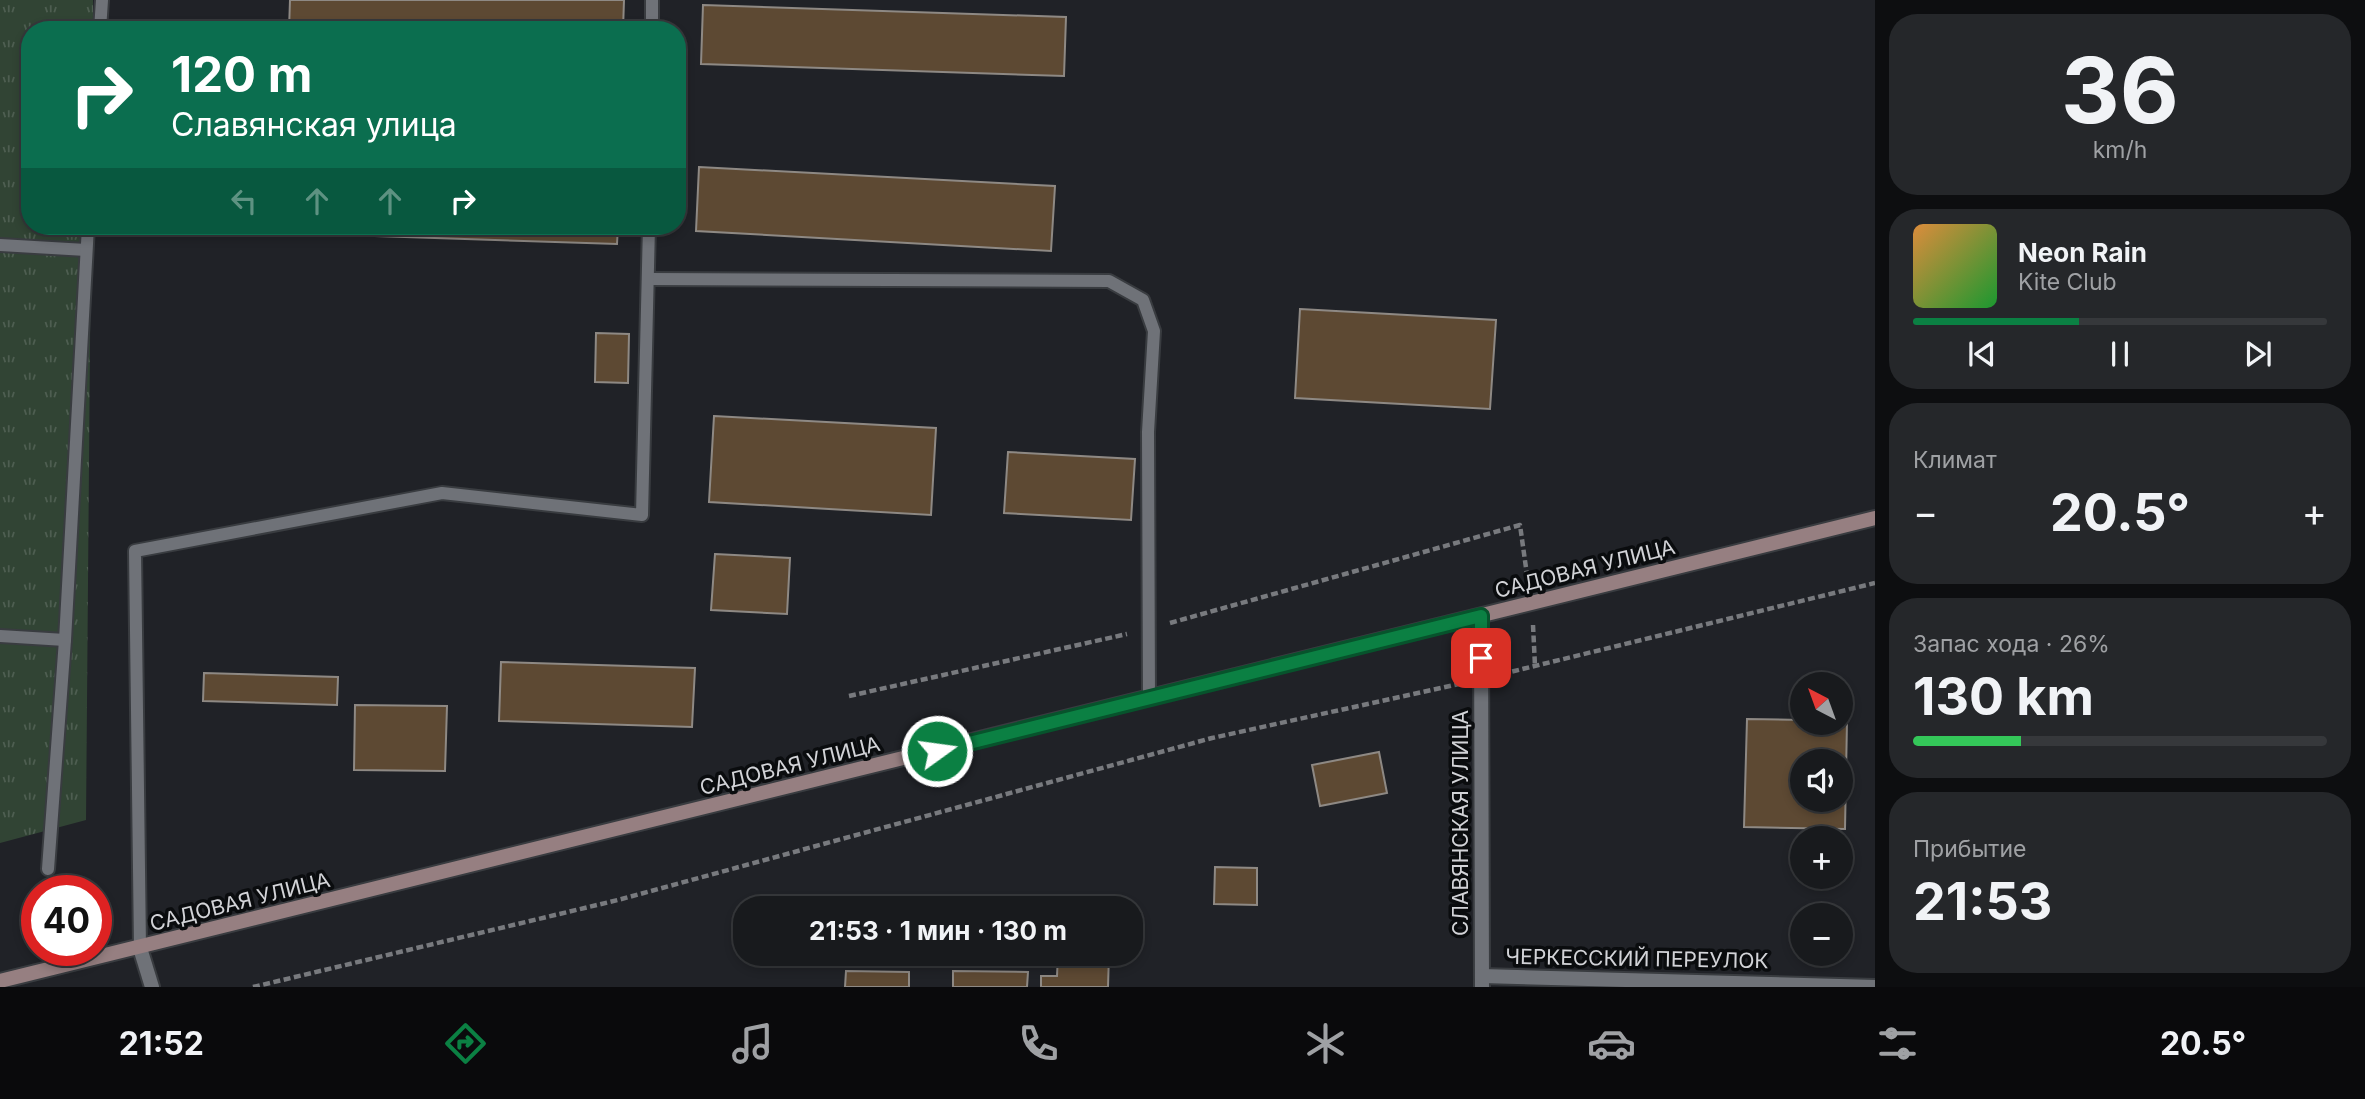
<!DOCTYPE html>
<html lang="ru">
<meta charset="utf-8">
<style>
body{margin:0;font-family:Inter,sans-serif;background:#25272a;color:#f1f3f6;height:100vh;display:flex;flex-direction:column;font-size:26px;white-space:nowrap}
*{box-sizing:border-box;margin:0}
p{font-size:23px;color:#9fa1a4}
.icon{flex:none;width:38px;height:38px;fill:none;stroke:currentColor;stroke-width:2;stroke-linecap:round;stroke-linejoin:round}
.map{position:relative;flex:1;overflow:hidden}
.details{display:flex;flex-direction:column;gap:14px;padding:14px;background:#0d0e10;width:490px}
.details>*{flex:none}
.guide{position:absolute;left:21px;top:21px;width:665px;height:214px;border-radius:28px;box-shadow:0 4px 10px #0003,0 0 0 2px #36383b;background:#0b6e4f;color:#fff;overflow:hidden}
.needle{width:46px;rotate:319deg}
.buttons{position:absolute;left:1790px;top:672px;display:grid;gap:14px}
.buttons a{display:grid;place-items:center;width:63px;height:63px;border-radius:50%;background:#181a1d;box-shadow:0 4px 10px #0003,0 0 0 2px #36383b;font-size:35px}
.speed{position:absolute;left:21px;top:875px;display:flex;gap:14px;font-size:35px;font-weight:700;text-align:center}
.speed>*{display:grid;place-content:center;width:91px;height:91px;border-radius:50%;background:#181a1d;box-shadow:0 4px 10px #0003,0 0 0 2px #36383b;line-height:1}
.speed .limit{border:10px solid #d22;background:#fff;color:#111}
.pin{position:absolute;display:grid;place-items:center;width:60px;height:60px;color:#fff;margin:-30px;border-radius:14px;box-shadow:0 4px 10px #0006}
.me{position:absolute;width:77px;margin:-38px;rotate:76deg;stroke-linejoin:round;filter:drop-shadow(0 0 5px #0008)}
.turn{display:flex;align-items:center;gap:24px;height:147px;padding:0 35px;font-size:32px}
.turn .icon{width:91px;height:91px;stroke-width:2.5}
.turn b{display:block;font-size:49px;line-height:60px}
.lanes{display:flex;align-items:center;height:66px;padding:0 35px;background:#0003;justify-content:center;gap:35px;direction:ltr}
.lanes .off{opacity:.35}
.big{font-size:52px;font-weight:700;line-height:1.1}
.details .card{flex:1;display:flex;flex-direction:column;justify-content:center;gap:10px;min-width:0;padding:0 24px;border-radius:28px;background:#25272a}
.details .dial{align-items:center;gap:0}
.dial b{font-size:91px;line-height:1}
.song{display:flex;align-items:center;gap:21px}
.cover{width:84px;height:84px;border-radius:10px;background:linear-gradient(135deg,hsl(30 70% 55%),hsl(130 70% 35%))}
.played{height:7px;border-radius:4px;background:linear-gradient(90deg,#0b8043 40%,#36383b 40%)}
.keys{display:flex;justify-content:space-around;direction:ltr}
.heat{display:flex;justify-content:space-between;align-items:center;font-size:38px;direction:ltr}
.charge{height:10px;border-radius:5px;background:linear-gradient(90deg,#34c759 26%,#36383b 0)}
.trip{position:absolute;left:733px;top:896px;width:410px;height:70px;border-radius:28px;background:#181a1d;box-shadow:0 4px 10px #0003,0 0 0 2px #36383b;font-weight:700;line-height:70px;text-align:center}
.tabs{display:flex;height:112px;justify-content:space-around;align-items:center;background:#0a0a0c;color:#9fa1a4}
.tabs .icon{width:49px;height:49px}
.tabs .current{color:#0b8043}
.tabs b{font-size:32px;color:#f1f3f6}
main{display:flex;flex:1;min-height:0}
.map>svg:first-child{display:block}
.grass{fill:url(#grass-tufts)}
.building{fill:#5d4933;stroke:#8e8984;stroke-width:2;fill-rule:evenodd}
.lines{fill:none;stroke-linecap:round;stroke-linejoin:round}
.lane-casing{stroke:#393c40;stroke-width:16}
.street-casing{stroke:#393c40;stroke-width:18}
.secondary-casing{stroke:#393c40;stroke-width:18}
.path{stroke:#787a7e;stroke-width:4.5;stroke-dasharray:7 3.5;stroke-linecap:butt}
.lane{stroke:#6f7278;stroke-width:12}
.street{stroke:#6f7278;stroke-width:14}
.secondary{stroke:#967f81;stroke-width:14}
.route-casing{stroke:#07532c;stroke-width:18}
.route{stroke:#0b8043;stroke-width:12}
.labels{text-anchor:middle;stroke-width:7;stroke-linejoin:round;paint-order:stroke}
.street-label{font-size:21px;fill:#d2d3d7;stroke:#0a0c0e}
</style>
<main>
<div class="map">
<svg width="1875" height="987" viewBox="0 0 1875 987">
<defs>
<pattern id="grass-tufts" width="24" height="20" patternUnits="userSpaceOnUse" patternTransform="scale(1.75)"><rect width="24" height="20" fill="#314434"/><path d="M3 7l-1-3M5 7V3M7 7l1-3M15 17l-1-3M17 17v-4M19 17l1-3" fill="none" stroke="#4e5e51"/></pattern>
</defs>
<rect width="100%" height="100%" fill="#202227"/>
<polygon class="grass" points="0,0 93,0 93,30 30,30 30,226 91,226 86,820 0,843"/>
<g class="building">
<polygon points="290,0 624,0 623,30 289,30"/>
<polygon points="703,5 1066,17 1064,76 701,64"/>
<polygon points="699,167 1055,186 1051,251 696,231"/>
<polygon points="285,226 618,226 617,244 285,233"/>
<polygon points="1300,309 1496,320 1490,409 1295,398"/>
<polygon points="596,333 629,334 628,383 595,382"/>
<polygon points="714,416 936,428 931,515 709,502"/>
<polygon points="1008,452 1135,459 1131,520 1004,513"/>
<polygon points="715,554 790,558 787,614 711,610"/>
<polygon points="501,662 695,668 692,727 499,721"/>
<polygon points="204,673 338,677 337,705 203,701"/>
<polygon points="355,705 447,706 445,771 354,770"/>
<path d="M1747 719 1802 720V723L1847 721 1845 829 1744 827ZM1802 761H1841V800H1802Z"/>
<polygon points="1379,752 1387,793 1320,806 1312,765"/>
<polygon points="1215,867 1257,868 1257,905 1214,904"/>
<polygon points="1059,903 1110,904 1110,908 1059,908"/>
<polygon points="1058,954 1109,954 1108,987 1041,987 1041,976 1057,976"/>
<polygon points="846,971 909,972 909,987 845,987"/>
<polygon points="953,971 1028,972 1027,987 953,987"/>
</g>
<g class="lines">
<defs>
<g id="lane">
<polyline points="100,30 102,0"/>
<polyline points="652,30 652,0"/>
<polyline points="0,245 86,250"/>
<polyline points="648,279 1109,281 1143,300 1154,331 1148,432 1149,698"/>
<polyline points="0,636 65,640"/>
<polyline points="48,869 65,640 88,226"/>
<polyline points="140,948 135,551 442,493 642,515 649,226"/>
</g>
<g id="street">
<polyline points="1481,616 1482,987"/>
<polyline points="140,948 152,987"/>
<polyline points="1482,976 1875,987"/>
</g>
<polyline id="secondary" points="0,981 1875,518"/>
</defs>
<use href="#lane" class="lane-casing"/>
<use href="#street" class="street-casing"/>
<use href="#secondary" class="secondary-casing"/>
<g class="path">
<polyline points="1170,623 1520,525 1528,582"/>
<polyline points="1533,625 1535,666"/>
<polyline points="1502,674 1875,583"/>
<polyline points="849,696 1127,634"/>
<polyline points="253,987 618,900 1212,738 1459,684"/>
</g>
<use href="#lane" class="lane"/>
<use href="#street" class="street"/>
<use href="#secondary" class="secondary"/>
</g>
<g class="lines">
<defs>
<polyline id="route" points="937,751 1481,616 1481,658"/>
</defs>
<use href="#route" class="route-casing"/>
<use href="#route" class="route"/>
</g>
<g class="labels">
<g class="street-label">
<text transform="translate(1585 569) rotate(-14)" y="7">САДОВАЯ УЛИЦА</text>
<text transform="translate(790 766) rotate(-14)" y="7">САДОВАЯ УЛИЦА</text>
<text transform="translate(1461 823) rotate(-90)" y="7">СЛАВЯНСКАЯ УЛИЦА</text>
<text transform="translate(240 902) rotate(-14)" y="7">САДОВАЯ УЛИЦА</text>
<text transform="translate(1637 959) rotate(1)" y="7">ЧЕРКЕССКИЙ ПЕРЕУЛОК</text>
</g>
</g>
</svg>
<div class="buttons">
<a><svg class="needle" viewBox="-14 -14 28 28"><path d="M0-13l5 13h-10z" fill="#e53935"/><path d="M0 13l5-13h-10z" fill="#9fa1a4"/></svg></a>
<a><svg class="icon" aria-label="sound" viewBox="0 0 24 24"><path d="M4 9h4l5-4v14l-5-4H4zM17 9q2 3 0 6"/></svg></a>
<a>+</a>
<a>−</a>
</div>
<div class="speed"><div class="limit">40</div></div>
<div class="pin" style="left:1481px;top:658px;background:#d93025"><svg class="icon" aria-label="arrive" viewBox="0 0 24 24"><path d="M6 21V4h12l-3 4 3 4H6"/></svg></div>
<svg class="me" style="left:937px;top:751px" viewBox="-20 -20 40 40"><circle r="17" fill="#0b8043" stroke="#fff" stroke-width="3"/><path d="M0-11L8 9 0 5-8 9z" fill="#fff"/></svg>
<div class="trip">21:53 · 1 мин · 130 m</div>
<div class="guide">
<div class="turn"><svg class="icon" aria-label="right" viewBox="0 0 24 24"><path d="M7 20v-9h11M14 6l5 5-5 5"/></svg><div><b>120 m</b>Славянская улица</div></div>
<div class="lanes"><svg class="icon off" aria-label="left" viewBox="0 0 24 24"><path d="M17 20v-9H6M10 6l-5 5 5 5"/></svg><svg class="icon off" aria-label="ahead" viewBox="0 0 24 24"><path d="M12 20V5M6 11l6-6 6 6"/></svg><svg class="icon off" aria-label="ahead" viewBox="0 0 24 24"><path d="M12 20V5M6 11l6-6 6 6"/></svg><svg class="icon" aria-label="right" viewBox="0 0 24 24"><path d="M7 20v-9h11M14 6l5 5-5 5"/></svg></div>
</div>
</div>
<section class="details">
<div class="card dial"><b>36</b><p>km/h</p></div>
<div class="card">
<div class="song"><i class="cover"></i><div><b>Neon Rain</b><p>Kite Club</p></div></div>
<div class="played"></div>
<div class="keys"><svg class="icon" aria-label="previous" viewBox="0 0 24 24"><path d="M18 5L8 12l10 7zM5 5v14"/></svg><svg class="icon" aria-label="pause" viewBox="0 0 24 24"><path d="M8 5v14M16 5v14"/></svg><svg class="icon" aria-label="next" viewBox="0 0 24 24"><path d="M6 5l10 7-10 7zM19 5v14"/></svg></div>
</div>
<div class="card"><p>Климат</p>
<div class="heat"><a>−</a><b class="big">20.5°</b><a>+</a></div>
</div>
<div class="card"><p>Запас хода · 26%</p><b class="big">130 km</b><div class="charge"></div></div>
<div class="card"><p>Прибытие</p><b class="big">21:53</b></div>
</section>
</main>
<nav class="tabs">
<b>21:52</b>
<svg class="icon current" aria-label="directions" viewBox="0 0 24 24"><path d="M12 3l9 9-9 9-9-9zM9 14v-3h6M13 9l2 2-2 2"/></svg>
<svg class="icon" aria-label="music" viewBox="0 0 24 24"><path d="M9 18V5l10-2v13"/><circle cx="6" cy="18" r="3"/><circle cx="16" cy="16" r="3"/></svg>
<svg class="icon" aria-label="phone" viewBox="0 0 24 24"><path d="M5 4h4l2 5-3 2q2 4 5 5l2-3 5 2v4C11 20 4 13 5 4z"/></svg>
<svg class="icon" aria-label="climate" viewBox="0 0 24 24"><path d="M12 3v18M4 7l16 10M4 17L20 7"/></svg>
<svg class="icon" aria-label="car" viewBox="0 0 24 24"><path d="M5 17H2v-5l4-1 3-4h7l3 4 3 1v5h-3M9 17h6M6 11h13"/><circle cx="7" cy="17" r="2"/><circle cx="17" cy="17" r="2"/></svg>
<svg class="icon" aria-label="filters" viewBox="0 0 24 24"><path d="M4 7h16M4 17h16"/><circle cx="9" cy="7" r="2"/><circle cx="15" cy="17" r="2"/></svg>
<b>20.5°</b>
</nav>
